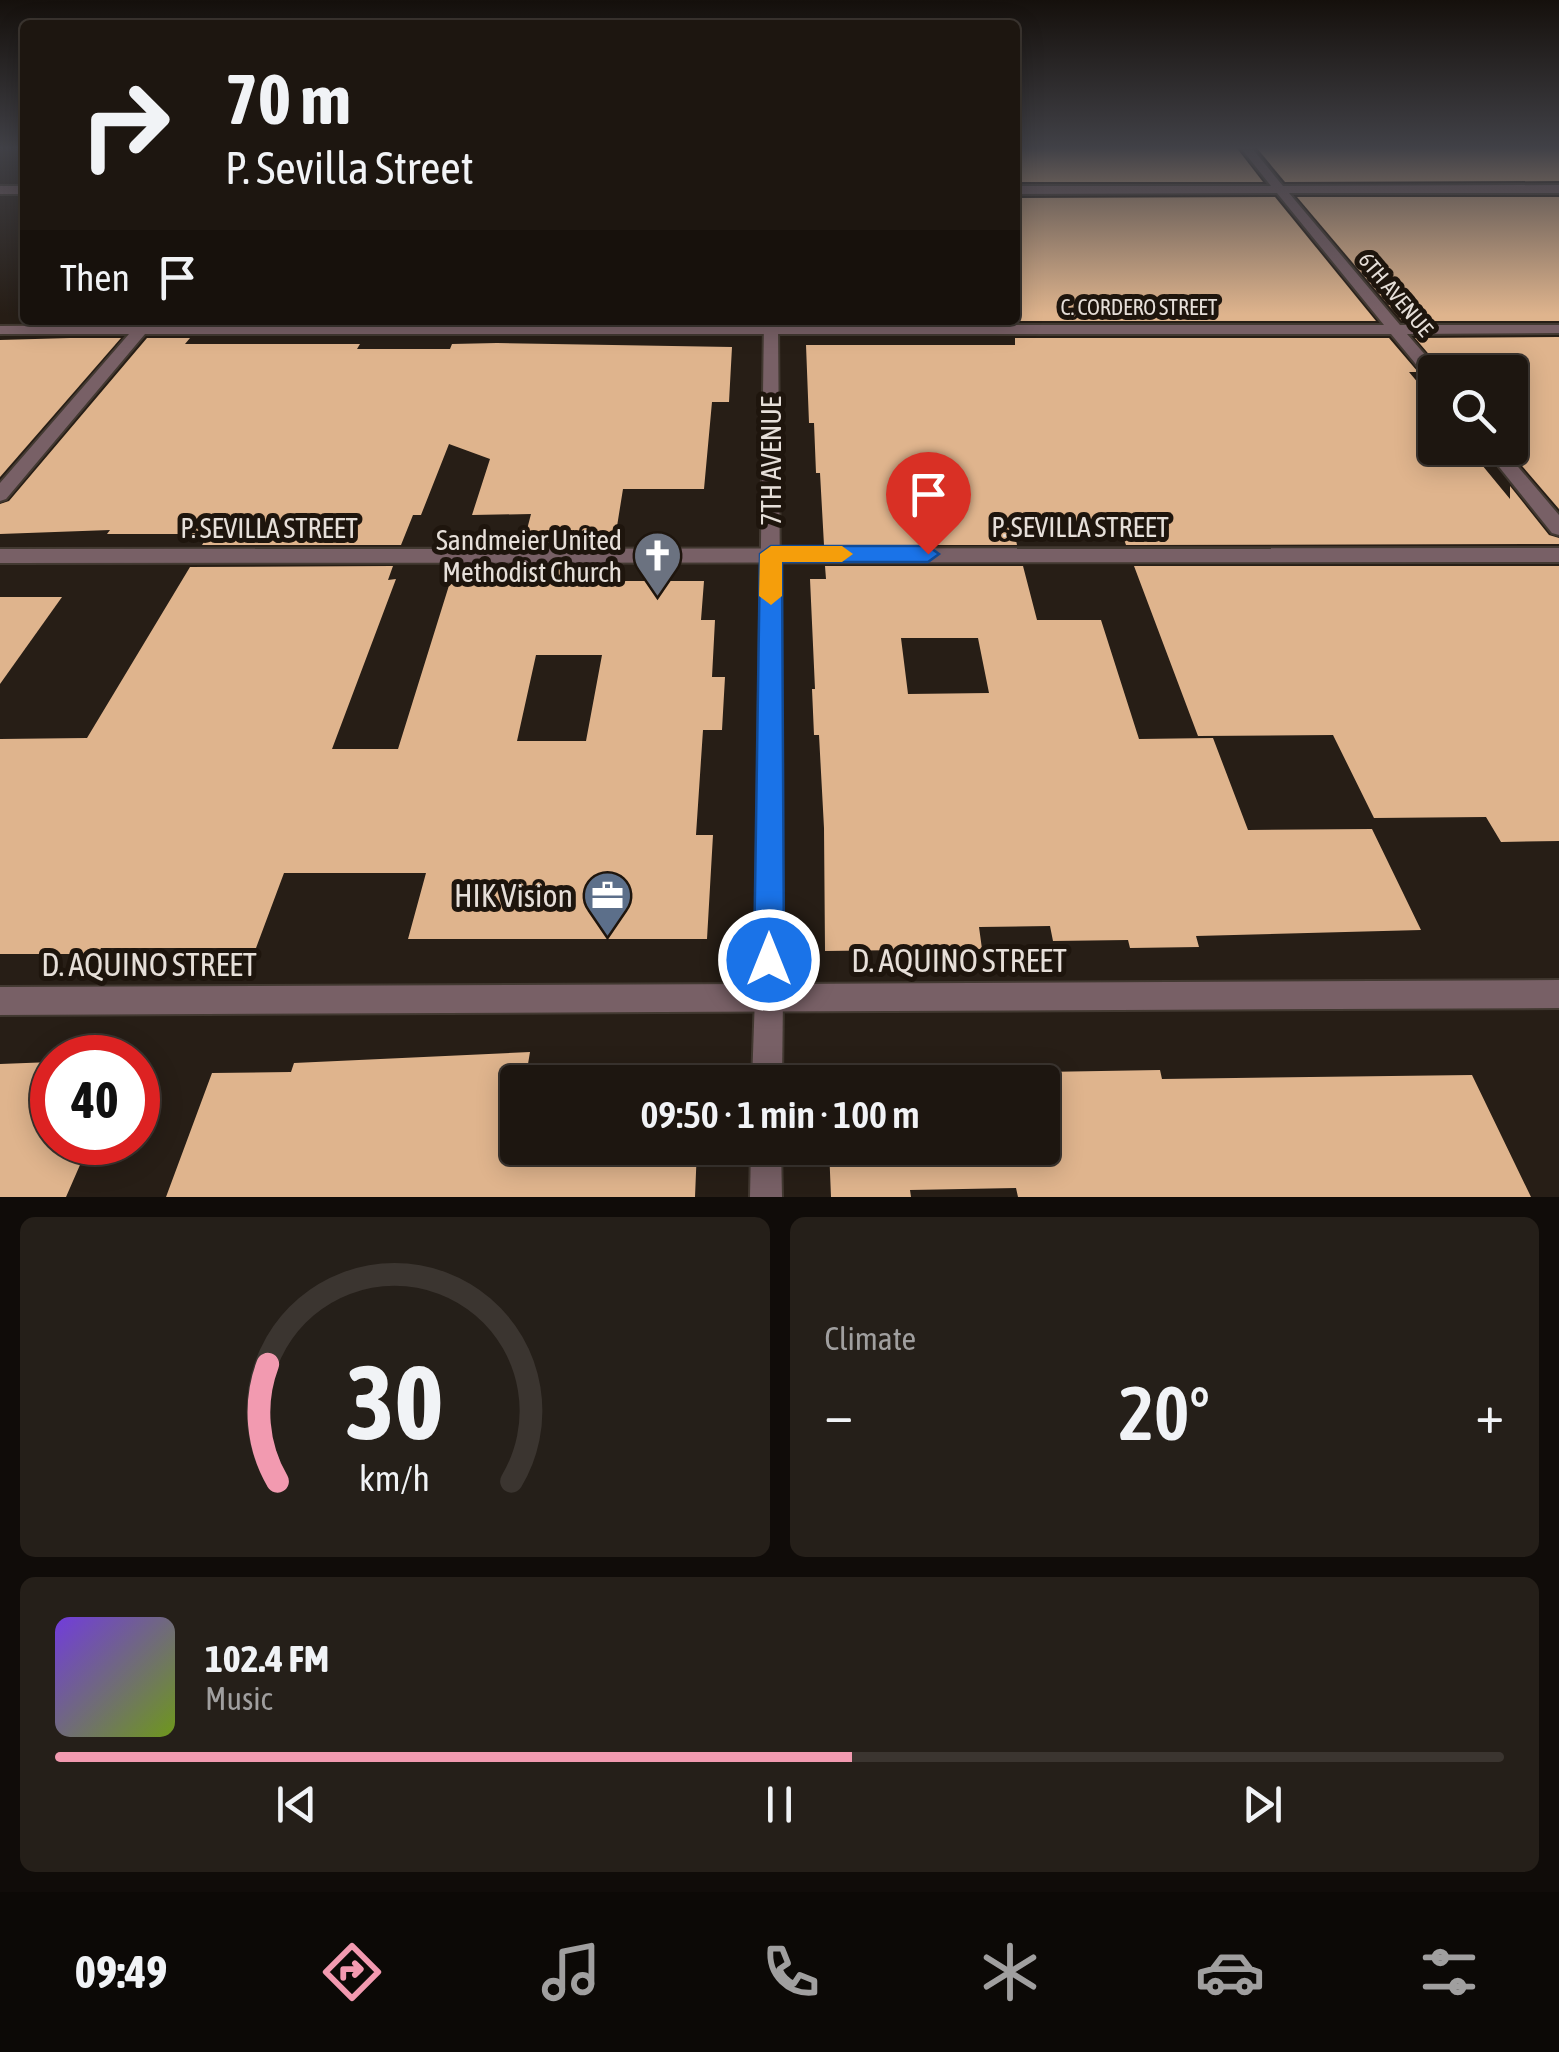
<!DOCTYPE html>
<meta charset="utf-8">
<style>
body{margin:0;font-family:"Asap Condensed",sans-serif;background:#251f19;color:#f1f3f6;height:100vh;display:flex;flex-direction:column;font-size:38px;white-space:nowrap}
*{box-sizing:border-box;margin:0}
p{font-size:32px;color:#a09f9f}
.icon{flex:none;width:55px;height:55px;fill:none;stroke:currentColor;stroke-width:2;stroke-linecap:round;stroke-linejoin:round}
.map{position:relative;height:1197px;overflow:hidden}
.drawer{display:flex;flex-direction:column;gap:20px;padding:20px;background:#100c09;flex:1}
.drawer>*{flex:none}
.banner{position:absolute;left:20px;top:20px;width:1000px;height:305px;border-radius:10px;box-shadow:0 5px 25px #0003,0 0 0 2px #3b3530;background:#1d1610;color:#f1f3f6;overflow:hidden}
.controls{position:absolute;left:1418px;top:355px;display:grid;gap:20px}
.controls a{display:grid;place-items:center;width:110px;height:110px;border-radius:10px;background:#1d1610;box-shadow:0 5px 25px #0003,0 0 0 2px #3b3530;font-size:50px}
.speed{position:absolute;left:30px;top:1035px;display:flex;gap:20px;font-size:50px;font-weight:700;text-align:center}
.speed>*{display:grid;place-content:center;width:130px;height:130px;border-radius:50%;background:#1d1610;box-shadow:0 5px 25px #0003,0 0 0 2px #3b3530;line-height:1}
.speed .limit{border:15px solid #d22;background:#fff;color:#111}
.pin{position:absolute;display:grid;place-items:center;width:85px;height:85px;color:#fff;margin:-102px -42px;border-radius:50% 50% 50% 0;rotate:-45deg;box-shadow:0 0 10px #0007}
.pin .icon{rotate:45deg}
.me{position:absolute;width:110px;margin:-55px;rotate:0deg;stroke-linejoin:round;filter:drop-shadow(0 0 8px #0008)}
.turn{display:flex;align-items:center;gap:35px;height:210px;padding:0 40px;font-size:45px}
.turn .icon{width:130px;height:130px;stroke-width:2.5}
.turn b{display:block;font-size:70px;line-height:85px}
.then{display:flex;align-items:center;height:95px;padding:0 40px;background:#0003;gap:20px;font-size:38px}
.big{font-size:75px;font-weight:600;line-height:1.1}
.drawer .card{flex:1;display:flex;flex-direction:column;justify-content:center;gap:15px;min-width:0;padding:0 35px;border-radius:15px;background:#251f19}
.drawer .dial{align-items:center;gap:0}
.dial svg{height:260px;overflow:visible;fill:none;stroke:#3b3530;stroke-width:7;stroke-linecap:round;text-anchor:middle}
.dial text{fill:#f1f3f6;stroke:none}
.song{display:flex;align-items:center;gap:30px}
.cover{width:120px;height:120px;border-radius:15px;background:linear-gradient(135deg,hsl(260 70% 55%),hsl(80 70% 35%))}
.played{height:10px;border-radius:5px;background:linear-gradient(90deg,#f29ab0 55%,#3b3530 55%)}
.keys{display:flex;justify-content:space-around;direction:ltr}
.heat{display:flex;justify-content:space-between;align-items:center;font-size:55px;direction:ltr}
.drawer .tiles{flex:1;display:grid;gap:20px;grid-template-columns:1fr 1fr}
.card:last-child{grid-column:span 2}
.trip{position:absolute;left:500px;top:1065px;width:560px;height:100px;border-radius:10px;background:#1d1610;box-shadow:0 5px 25px #0003,0 0 0 2px #3b3530;font-weight:600;line-height:100px;text-align:center}
.tabs{display:flex;height:160px;justify-content:space-around;align-items:center;background:#0c0906;color:#a09f9f}
.tabs .icon{width:70px;height:70px}
.tabs .selected{color:#f29ab0}
.tabs b{font-size:45px;color:#f1f3f6}
.map>svg:first-child{display:block}
.building{fill:#dfb48d;fill-rule:evenodd}
.lines{fill:none;stroke-linecap:round;stroke-linejoin:round}
.minor-casing{stroke:#423931;stroke-width:4}
.tertiary-casing{stroke:#423931;stroke-width:4}
.minor{fill:#786066;fill-rule:evenodd}
.tertiary{fill:#786066;fill-rule:evenodd}
.route{fill:#1a73e8;stroke:#114b97;stroke-width:2.5}
.slow{fill:#f59e0b}
.labels{text-anchor:middle;stroke-width:10;stroke-linejoin:round;paint-order:stroke}
.far-street-label{font-size:22px;fill:#e6dfd9;stroke:#1e150d}
.street-label{font-size:28px;fill:#e6dfd9;stroke:#1e150d}
.poi-label{font-size:28px;fill:#e6dfd9;stroke:#1e150d;text-anchor:end}
.near-poi-label{font-size:32px;fill:#e6dfd9;stroke:#1e150d;text-anchor:end}
.near-street-label{font-size:32px;fill:#e6dfd9;stroke:#1e150d}
</style>
<div class="map">
<svg width="1559" height="1197" viewBox="0 0 1559 1197">
<rect width="100%" height="100%" fill="#271e16"/>
<g class="building">
<polygon points="1015,147 1236,147 1263,182 1015,182"/>
<polygon points="1256,147 1559,147 1559,181 1285,182"/>
<polygon points="1275,197 1376,321 1015,321 1015,198"/>
<polygon points="1297,197 1559,197 1559,321 1402,321"/>
<polygon points="1559,337 1559,509 1510,452 1510,372 1444,372 1415,338"/>
<polygon points="70,338 121,338 0,477 0,340"/>
<polygon points="147,338 190,338 185,344 360,344 357,349 450,349 452,344 497,343 732,347 729,402 712,402 704,489 623,489 614,545 523,545 531,514 472,515 490,459 449,444 421,515 413,515 401,545 202,545 209,534 107,534 110,530 0,534 0,504 9,501"/>
<polygon points="1015,338 1389,338 1418,372 1409,372 1435,403 1435,448 1468,448 1510,499 1510,486 1549,535 1559,538 1559,544 1126,545 1116,517 1076,531 1014,531 1017,545 824,545 820,473 816,473 814,423 809,423 806,345 1015,345"/>
<path d="M393 566 388 580 396 579 332 749H398L451 579 513 580 517 566H610L609 581H704L701 620H715L712 677H725L722 730H703L696 835H713L707 939H408L426 873H284L256 948H101L98 954H0V739L87 738 190 567ZM536 655H602L586 741H517Z"/>
<path d="M825 566H1023L1037 620H1101L1139 739 1213 738 1248 830 1372 829 1421 930 1196 936 1199 947 1130 948 1128 940 1053 941 1050 926 979 927 982 949 825 951 824 828 819 735H814L812 689H815L810 579H826ZM901 638H978L989 693 908 694Z"/>
<polygon points="1134,566 1559,566 1559,841 1501,842 1486,817 1374,818 1333,735 1198,736"/>
<polygon points="0,597 62,597 0,684"/>
<polygon points="530,1052 525,1082 518,1082 518,1152 697,1148 695,1197 166,1197 212,1073 291,1072 294,1063"/>
<polygon points="52,1062 52,1142 90,1142 66,1197 0,1197 0,1064"/>
<polygon points="1160,1070 1162,1079 1472,1075 1531,1197 1018,1197 1016,1188 910,1190 911,1197 831,1197 829,1148 1042,1148 1042,1072"/>
</g>
<g class="lines">
<defs>
<g id="minor">
<polygon points="1240,147 1251,147 1283,186 1559,185 1559,193 1289,193 1400,325 1559,325 1559,333 1407,334 1440,372 1435,372 1435,382 1429,380 1391,334 145,334 6,499 0,501 0,483 129,334 0,334 0,326 137,325 145,321 152,325 1384,325 1277,193 1015,194 1015,186 1271,186"/>
<rect x="0" y="186" width="25" height="8"/>
<polygon points="1484,448 1502,448 1559,515 1559,535 1552,533"/>
<polygon points="1559,548 1559,562 0,563 0,549"/>
<polygon points="769,983 779,987 783,997 782,1082 752,1082 755,997 759,987"/>
<polygon points="751,1148 781,1148 782,1197 750,1197"/>
</g>
<polygon id="tertiary" points="764,320 778,320 783,984 1559,980 1559,1008 0,1015 0,987 755,984"/>
</defs>
<use href="#minor" class="minor-casing"/>
<use href="#tertiary" class="tertiary-casing"/>
<use href="#minor" class="minor"/>
<use href="#tertiary" class="tertiary"/>
</g>
<linearGradient id="sky" x2="0" y2="1"><stop stop-color="#15100c"/><stop offset="0.47" stop-color="#414147"/><stop offset="1" stop-color="#414147" stop-opacity="0"/></linearGradient>
<rect width="1559" height="315" fill="url(#sky)"/>
<polygon class="route" points="771,546 928,546 939,554 928,562 782,562 784,960 780,971 769,976 758,971 754,960 760,554"/>
<polygon class="slow" points="771,546 842,546 853,554 842,562 782,562 782,596 771,605 759,596 760,554"/>
<defs>
<symbol id="church-pin" viewBox="-11 -11 22 30"><path d="M0 17L-7.5 6A9.5 9.5 0 1 1 7.5 6Z" fill="#6b7280" stroke="#1e150d"/><path d="M-1.2-6h2.4v3.5h3.3v2.4h-3.3V6h-2.4V-.1h-3.3v-2.4h3.3Z" fill="#fff"/></symbol>
<symbol id="office-pin" viewBox="-11 -11 22 30"><path d="M0 17L-7.5 6A9.5 9.5 0 1 1 7.5 6Z" fill="#5c6f8a" stroke="#1e150d"/><path d="M-6-3h4V-5.5h4V-3h4V5H-6ZM-1-4.5V-3h2v-1.5ZM-6 0V1H6V0Z" fill="#fff"/></symbol>
</defs>
<g fill-rule="evenodd">
<use href="#church-pin" x="630" y="528" width="55" height="75"/>
<use href="#office-pin" x="580" y="868" width="55" height="75"/>
</g>
<g class="labels">
<g class="far-street-label">
<text transform="translate(1396 294) rotate(50)" y="8">6TH AVENUE</text>
<text x="1139" y="315">C. CORDERO STREET</text>
</g>
<g class="street-label">
<text transform="translate(771 461) rotate(-90)" y="10">7TH AVENUE</text>
<text x="1080" y="537">P. SEVILLA STREET</text>
<text x="269" y="538">P. SEVILLA STREET</text>
</g>
<g class="poi-label">
<text x="622" y="550">Sandmeier United<tspan x="622" dy="32">Methodist Church</tspan></text>
</g>
<g class="near-poi-label">
<text x="573" y="907">HIK Vision</text>
</g>
<g class="near-street-label">
<text x="959" y="972">D. AQUINO STREET</text>
<text x="149" y="976">D. AQUINO STREET</text>
</g>
</g>
</svg>
<div class="controls">
<a><svg class="icon" aria-label="search" viewBox="0 0 24 24"><circle cx="10" cy="10" r="6"/><path d="M15 15l6 6"/></svg></a>
</div>
<div class="speed"><div class="limit">40</div></div>
<div class="pin" style="left:928px;top:554px;background:#d93025"><svg class="icon" aria-label="arrive" viewBox="0 0 24 24"><path d="M6 21V4h12l-3 4 3 4H6"/></svg></div>
<svg class="me" style="left:769px;top:960px" viewBox="-20 -20 40 40"><circle r="17" fill="#1a73e8" stroke="#fff" stroke-width="3"/><path d="M0-11L8 9 0 5-8 9z" fill="#fff"/></svg>
<div class="trip">09:50 · 1 min · 100 m</div>
<div class="banner">
<div class="turn"><svg class="icon" aria-label="right" viewBox="0 0 24 24"><path d="M7 20v-9h11M14 6l5 5-5 5"/></svg><div><b>70 m</b>P. Sevilla Street</div></div>
<div class="then">Then<svg class="icon" aria-label="arrive" viewBox="0 0 24 24"><path d="M6 21V4h12l-3 4 3 4H6"/></svg></div>
</div>
</div>
<section class="drawer">
<div class="tiles">
<div class="card dial"><svg viewBox="0 0 100 80">
<path d="M14 69A42 42 0 1 1 86 69"/>
<path d="M14 69A42 42 0 0 1 11 33" stroke="#f29ab0"/>
<text x="50" y="56" font-size="32" font-weight="700">30</text>
<text x="50" y="72" font-size="11">km/h</text>
</svg></div>
<div class="card"><p>Climate</p>
<div class="heat"><a>−</a><b class="big">20°</b><a>+</a></div>
</div>
<div class="card">
<div class="song"><i class="cover"></i><div><b>102.4 FM</b><p>Music</p></div></div>
<div class="played"></div>
<div class="keys"><svg class="icon" aria-label="previous" viewBox="0 0 24 24"><path d="M18 5L8 12l10 7zM5 5v14"/></svg><svg class="icon" aria-label="pause" viewBox="0 0 24 24"><path d="M8 5v14M16 5v14"/></svg><svg class="icon" aria-label="next" viewBox="0 0 24 24"><path d="M6 5l10 7-10 7zM19 5v14"/></svg></div>
</div>
</div>
</section>
<nav class="tabs">
<b>09:49</b>
<svg class="icon selected" aria-label="directions" viewBox="0 0 24 24"><path d="M12 3l9 9-9 9-9-9zM9 14v-3h6M13 9l2 2-2 2"/></svg>
<svg class="icon" aria-label="music" viewBox="0 0 24 24"><path d="M9 18V5l10-2v13"/><circle cx="6" cy="18" r="3"/><circle cx="16" cy="16" r="3"/></svg>
<svg class="icon" aria-label="phone" viewBox="0 0 24 24"><path d="M5 4h4l2 5-3 2q2 4 5 5l2-3 5 2v4C11 20 4 13 5 4z"/></svg>
<svg class="icon" aria-label="climate" viewBox="0 0 24 24"><path d="M12 3v18M4 7l16 10M4 17L20 7"/></svg>
<svg class="icon" aria-label="car" viewBox="0 0 24 24"><path d="M5 17H2v-5l4-1 3-4h7l3 4 3 1v5h-3M9 17h6M6 11h13"/><circle cx="7" cy="17" r="2"/><circle cx="17" cy="17" r="2"/></svg>
<svg class="icon" aria-label="filters" viewBox="0 0 24 24"><path d="M4 7h16M4 17h16"/><circle cx="9" cy="7" r="2"/><circle cx="15" cy="17" r="2"/></svg>
</nav>
